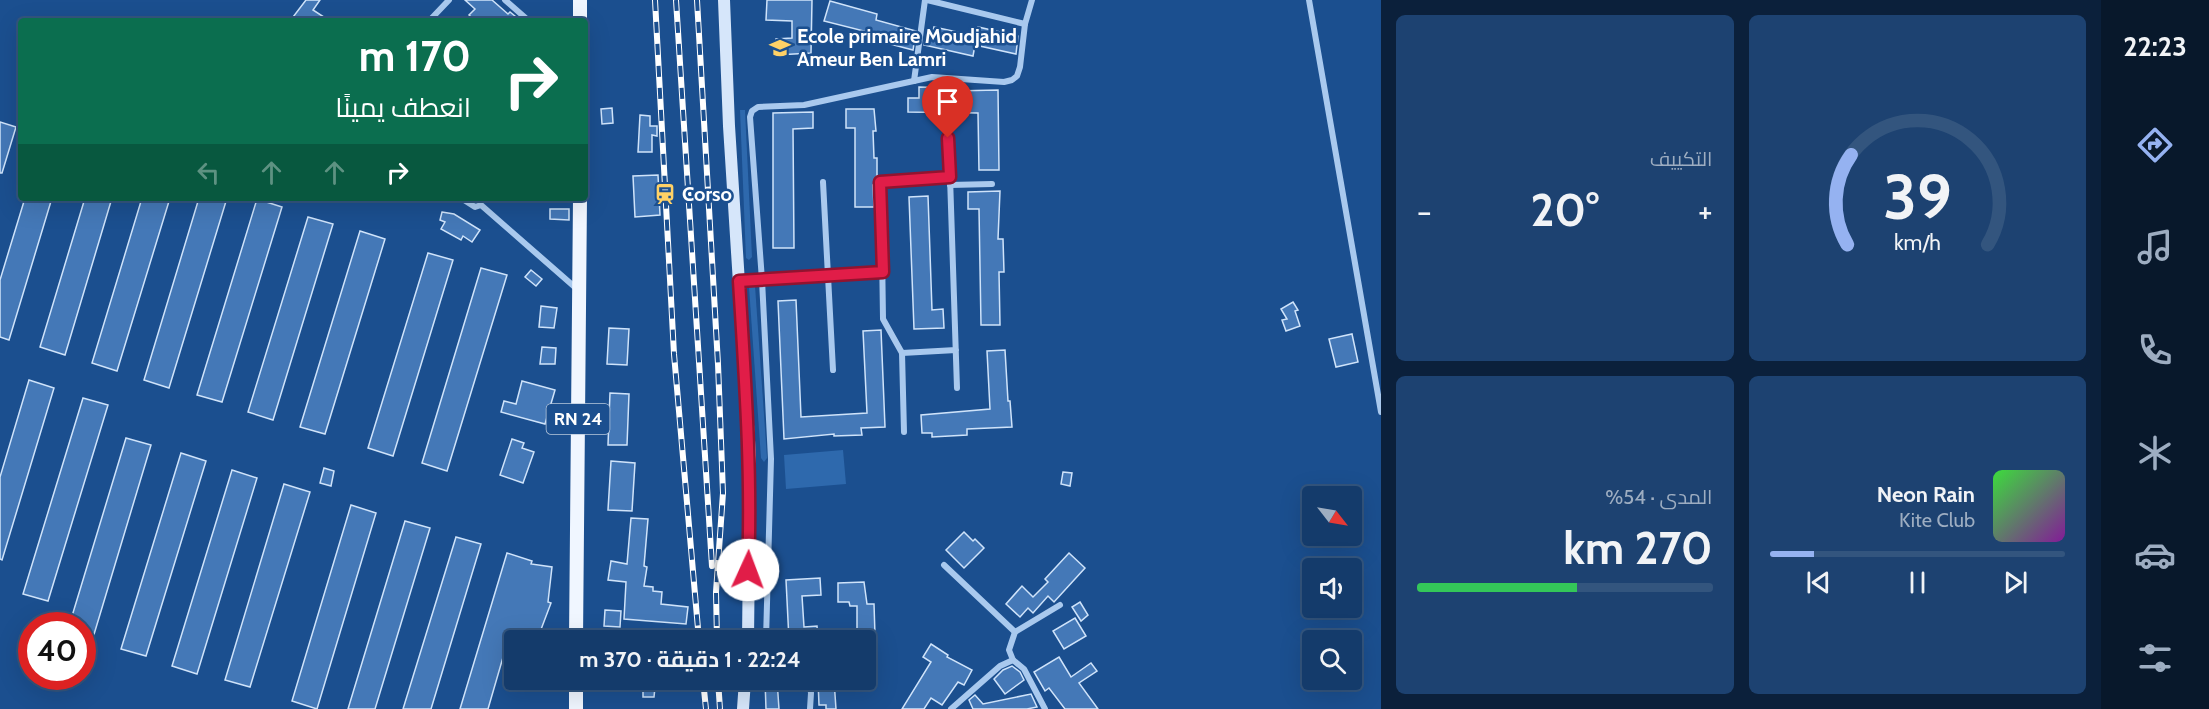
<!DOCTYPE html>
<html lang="ar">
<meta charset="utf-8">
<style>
body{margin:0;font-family:Cabin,Cairo,sans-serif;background:#1d4271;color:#f1f3f6;direction:rtl;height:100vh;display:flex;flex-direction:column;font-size:22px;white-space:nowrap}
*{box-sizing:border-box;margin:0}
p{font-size:20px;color:#9dadc1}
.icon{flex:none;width:33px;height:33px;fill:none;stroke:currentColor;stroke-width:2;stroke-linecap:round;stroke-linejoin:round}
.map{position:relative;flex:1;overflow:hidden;direction:ltr}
.details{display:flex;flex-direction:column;gap:15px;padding:15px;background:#0b203b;width:720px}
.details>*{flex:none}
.top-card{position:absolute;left:18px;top:18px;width:570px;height:183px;border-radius:6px;box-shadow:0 6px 24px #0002,0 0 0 2px #33557e;direction:rtl;background:#0b6e4f;color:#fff;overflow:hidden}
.needle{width:39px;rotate:121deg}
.fabs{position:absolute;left:1302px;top:486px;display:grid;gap:12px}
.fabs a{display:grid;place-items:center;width:60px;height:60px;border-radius:6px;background:#143b6b;box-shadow:0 6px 24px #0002,0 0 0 2px #33557e;font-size:30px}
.speed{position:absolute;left:18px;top:612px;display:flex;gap:12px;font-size:30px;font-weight:700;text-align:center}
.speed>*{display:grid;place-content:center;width:78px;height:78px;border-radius:50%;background:#143b6b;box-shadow:0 6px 24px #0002,0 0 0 2px #33557e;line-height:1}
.speed .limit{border:9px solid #d22;background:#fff;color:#111}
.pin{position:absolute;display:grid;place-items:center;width:51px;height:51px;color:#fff;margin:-62px -26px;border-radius:50% 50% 50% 0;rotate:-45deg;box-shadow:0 0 6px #0007}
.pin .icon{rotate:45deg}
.me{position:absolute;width:66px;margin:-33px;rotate:2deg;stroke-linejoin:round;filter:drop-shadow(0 0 4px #0008)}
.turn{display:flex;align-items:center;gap:21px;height:126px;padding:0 18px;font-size:27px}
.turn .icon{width:78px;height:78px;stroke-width:2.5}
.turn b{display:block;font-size:42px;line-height:51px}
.lanes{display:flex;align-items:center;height:57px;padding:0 18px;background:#0003;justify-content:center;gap:30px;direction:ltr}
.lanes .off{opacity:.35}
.big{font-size:45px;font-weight:700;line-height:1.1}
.details .card{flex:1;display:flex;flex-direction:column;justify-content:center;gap:9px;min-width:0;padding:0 21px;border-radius:9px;background:#1d4271}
.details .dial{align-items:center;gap:0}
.dial svg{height:156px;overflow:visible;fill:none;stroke:#33557e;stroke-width:7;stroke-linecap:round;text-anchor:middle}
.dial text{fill:#f1f3f6;stroke:none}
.song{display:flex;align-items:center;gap:18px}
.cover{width:72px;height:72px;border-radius:9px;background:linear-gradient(135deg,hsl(120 70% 55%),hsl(290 70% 35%))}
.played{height:6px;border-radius:3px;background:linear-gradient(90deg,#95b2f1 15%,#33557e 15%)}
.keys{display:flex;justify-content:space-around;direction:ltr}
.heat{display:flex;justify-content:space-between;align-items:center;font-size:33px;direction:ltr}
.charge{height:9px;border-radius:4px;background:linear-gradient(90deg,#34c759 54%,#33557e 0)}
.details .tiles{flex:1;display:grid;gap:15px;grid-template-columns:repeat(2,1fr)}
.trip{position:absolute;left:504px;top:630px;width:372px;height:60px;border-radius:6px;background:#143b6b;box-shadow:0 6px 24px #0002,0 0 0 2px #33557e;font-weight:700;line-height:60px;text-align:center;direction:rtl}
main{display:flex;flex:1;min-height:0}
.dock{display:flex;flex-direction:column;width:108px;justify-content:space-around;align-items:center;background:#08182b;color:#9dadc1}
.dock .icon{width:42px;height:42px}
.dock .active{color:#95b2f1}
.dock b{font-size:27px;color:#f1f3f6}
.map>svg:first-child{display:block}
.green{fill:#2e69ad}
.building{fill:#4478b7;stroke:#cfe3fa;stroke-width:1.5}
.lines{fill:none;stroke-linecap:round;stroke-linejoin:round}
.street{stroke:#a9c9ee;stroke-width:6}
.secondary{stroke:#d6e6fa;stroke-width:12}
.primary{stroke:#f0f6ff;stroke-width:14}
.rail-casing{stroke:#fff;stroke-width:6}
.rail{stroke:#1b4f8f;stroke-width:4;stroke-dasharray:11;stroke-linecap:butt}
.route-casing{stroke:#92132f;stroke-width:15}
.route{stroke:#e11d48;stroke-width:10}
.labels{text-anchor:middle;stroke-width:5;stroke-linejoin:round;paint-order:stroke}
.shield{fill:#1b4f8f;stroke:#bbcadd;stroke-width:1.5}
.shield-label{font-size:18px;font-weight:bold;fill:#fff}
.poi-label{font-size:20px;font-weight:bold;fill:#fff;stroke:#1b4f8f;text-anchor:start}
</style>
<main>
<nav class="dock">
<b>22:23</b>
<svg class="icon active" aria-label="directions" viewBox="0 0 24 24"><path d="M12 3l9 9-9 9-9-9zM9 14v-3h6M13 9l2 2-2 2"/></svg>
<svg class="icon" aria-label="music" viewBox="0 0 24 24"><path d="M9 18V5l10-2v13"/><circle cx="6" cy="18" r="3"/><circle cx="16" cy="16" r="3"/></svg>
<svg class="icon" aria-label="phone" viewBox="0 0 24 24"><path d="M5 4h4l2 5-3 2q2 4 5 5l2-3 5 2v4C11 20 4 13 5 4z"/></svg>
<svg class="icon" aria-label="climate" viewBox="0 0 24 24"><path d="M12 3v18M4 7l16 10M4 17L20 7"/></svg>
<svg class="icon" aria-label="car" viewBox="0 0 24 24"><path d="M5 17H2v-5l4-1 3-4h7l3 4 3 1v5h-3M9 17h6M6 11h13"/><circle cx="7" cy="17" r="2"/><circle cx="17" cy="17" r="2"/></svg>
<svg class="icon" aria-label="filters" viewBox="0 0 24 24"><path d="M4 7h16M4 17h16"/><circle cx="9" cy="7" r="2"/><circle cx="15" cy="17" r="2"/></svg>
</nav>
<section class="details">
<div class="tiles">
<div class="card dial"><svg viewBox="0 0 100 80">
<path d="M14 69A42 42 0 1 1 86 69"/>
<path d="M14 69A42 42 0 0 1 16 23" stroke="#95b2f1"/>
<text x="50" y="56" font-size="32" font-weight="700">39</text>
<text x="50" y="72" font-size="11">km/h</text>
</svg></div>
<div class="card"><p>التكييف</p>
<div class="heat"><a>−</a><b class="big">20°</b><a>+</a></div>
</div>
<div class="card">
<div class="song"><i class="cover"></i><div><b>Neon Rain</b><p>Kite Club</p></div></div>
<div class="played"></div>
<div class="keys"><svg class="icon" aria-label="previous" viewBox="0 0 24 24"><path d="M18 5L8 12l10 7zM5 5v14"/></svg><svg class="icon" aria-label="pause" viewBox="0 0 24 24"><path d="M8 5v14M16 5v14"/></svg><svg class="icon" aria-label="next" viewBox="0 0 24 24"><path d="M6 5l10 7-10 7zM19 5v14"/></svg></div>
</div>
<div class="card"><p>المدى · 54%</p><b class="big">270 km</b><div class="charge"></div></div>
</div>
</section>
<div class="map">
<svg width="1381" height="709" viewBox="0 0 1381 709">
<rect width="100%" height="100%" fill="#1b4f8f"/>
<g class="green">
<polygon points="740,110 745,110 752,257 749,260 746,258"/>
<polygon points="752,284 755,286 767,458 764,462 761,458 749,287"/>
<polygon points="843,450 846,484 786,489 784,455"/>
</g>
<g class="building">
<polygon points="306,0 320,0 313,10 330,21 290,21"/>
<polygon points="465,0 492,0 508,14 510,12 521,21 486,21 481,17 476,21 469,15 475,9"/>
<polygon points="767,0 812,0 811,53 777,55 776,39 792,38 792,21 766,20"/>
<polygon points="830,1 877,14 876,20 916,31 913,50 867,38 868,32 824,21"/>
<polygon points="934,27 976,36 978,27 1018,36 1016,54 975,45 973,56 924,45 926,33 932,35"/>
<polygon points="919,87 953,88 953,91 998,90 999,170 979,170 978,113 908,112 908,98 919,98"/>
<polygon points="612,108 613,123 602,124 601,109"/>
<polygon points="846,109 874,109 876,131 873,131 874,158 877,158 877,179 876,185 873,185 874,207 855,207 855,128 846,128"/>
<polygon points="813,112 813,128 793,129 794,248 773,248 773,113"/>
<polygon points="640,115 650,116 650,126 657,126 657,136 652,135 652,152 638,152"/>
<polygon points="0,122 16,127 2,173 0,173"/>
<polygon points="658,175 660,215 635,217 633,176"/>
<polygon points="1000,191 998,239 1003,239 1004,272 999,272 1000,325 981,325 979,209 968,209 968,192"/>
<polygon points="928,196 932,310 943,309 944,328 914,329 909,197"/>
<polygon points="25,198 52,198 9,340 0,337 0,280"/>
<polygon points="85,198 112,198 65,355 40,347"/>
<polygon points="142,198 170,198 117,371 92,363"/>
<polygon points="199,198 227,198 169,388 144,380"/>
<polygon points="257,199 282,207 222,402 197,395"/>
<polygon points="550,209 569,209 569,220 550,219"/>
<polygon points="442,212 454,214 480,230 472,242 463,236 461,240 441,229 445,222 440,220"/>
<polygon points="308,217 333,224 273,420 248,412"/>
<polygon points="360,231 385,239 325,434 300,427"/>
<polygon points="428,253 453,260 393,456 368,448"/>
<polygon points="481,268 507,275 447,471 422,463"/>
<polygon points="531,270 542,279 536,286 525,277"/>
<polygon points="796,300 801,417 867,413 863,331 881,330 885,427 861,428 862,435 834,436 834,434 784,439 778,301"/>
<polygon points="1293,302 1298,310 1295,311 1300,326 1286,331 1282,320 1287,319 1281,309"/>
<polygon points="541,306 557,308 554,328 539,327"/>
<polygon points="609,328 629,329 627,365 607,364"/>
<polygon points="1352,334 1358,362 1336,367 1329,339"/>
<polygon points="542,347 556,348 555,364 540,364"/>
<polygon points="1005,350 1008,401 1010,401 1012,427 967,429 967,435 932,437 932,433 922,433 921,415 990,409 987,351"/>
<polygon points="29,380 54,388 2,560 0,559 0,477"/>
<polygon points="522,381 555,390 545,424 501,412 504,401 516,404"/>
<polygon points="610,393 629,394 627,445 608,445"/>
<polygon points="83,398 108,405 48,601 23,594"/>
<polygon points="126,438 151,445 92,641 82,638 82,626 69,626"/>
<polygon points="512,439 524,443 522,448 534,452 523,483 500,475"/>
<polygon points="181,453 206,461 146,656 121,649"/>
<polygon points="611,461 635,463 632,511 608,510"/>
<polygon points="324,468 334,471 331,486 320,483"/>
<polygon points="232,470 257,478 197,674 172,666"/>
<polygon points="1063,472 1072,473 1070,486 1061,484"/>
<polygon points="284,484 310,492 250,687 225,680"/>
<polygon points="351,505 376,513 317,709 292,701"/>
<polygon points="631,518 648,519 644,566 647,567 644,586 653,587 653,591 662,592 661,604 688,607 686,624 624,619 626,582 608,580 611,561 627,564"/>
<polygon points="405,521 430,528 375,709 348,709"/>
<polygon points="964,532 973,541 975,539 984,548 964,568 946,550"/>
<polygon points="456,537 481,544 431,709 403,709"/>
<polygon points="507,553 532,561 531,564 552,567 548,602 551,603 537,640 514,640 514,650 506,647 488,709 460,709"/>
<polygon points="1069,553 1085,568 1054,602 1048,596 1033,613 1028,608 1020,617 1006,604 1022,586 1033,597 1048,582 1045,579"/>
<polygon points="820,578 821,595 802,596 804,627 817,626 818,640 789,640 786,580"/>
<polygon points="864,582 867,604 874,604 875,635 869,635 869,640 857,640 857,606 850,606 849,602 838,602 838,583"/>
<polygon points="1080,602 1088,615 1081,621 1072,607"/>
<polygon points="605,610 621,611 620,627 604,626"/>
<polygon points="1075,618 1086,636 1064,649 1053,631"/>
<polygon points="931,644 948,655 947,657 972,670 964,685 958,682 942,705 931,698 924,709 902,709 931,662 923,657"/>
<polygon points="1059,657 1071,677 1091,663 1097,671 1079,683 1098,709 1065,709 1049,688 1045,691 1034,672"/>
<polygon points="1012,666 1020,672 1024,680 1005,694 994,679 1003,670"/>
<polygon points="765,680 777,680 779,709 766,709"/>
<polygon points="818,680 834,680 836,709 826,709 826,705 819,705"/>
<polygon points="643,687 655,687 654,697 643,697"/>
<polygon points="1031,694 1037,707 1027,709 973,709 969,700 975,695 983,704"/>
</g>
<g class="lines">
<g class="street">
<polyline points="505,0 529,21"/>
<polyline points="927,0 1025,24"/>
<polyline points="1309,0 1381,412"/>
<polyline points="429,21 449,0"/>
<polyline points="914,81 925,0"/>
<polyline points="948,138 950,177"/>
<polyline points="823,182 833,370"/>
<polyline points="950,185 992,184"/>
<polyline points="461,198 475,207 481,205 577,289"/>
<polyline points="739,281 883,272"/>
<polyline points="956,350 902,353 883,319 881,182 950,177 957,388"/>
<polyline points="902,353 904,432"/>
<polyline points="944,565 1015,632"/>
<polyline points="748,636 771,640"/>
<polyline points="766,640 771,459 762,280 750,117 752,111 758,107 804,105 932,77 1004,82 1012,80 1017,76 1020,67 1025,24 1032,0"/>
<polyline points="1013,660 1009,650 1015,632 1060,605"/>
<polyline points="809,680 811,693 810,709"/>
<polyline points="951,709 1000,666 1013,660 1024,669 1045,709"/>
</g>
<g class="secondary">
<polyline points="724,0 729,126 750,456 748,640"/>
<polyline points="743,709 745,680"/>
</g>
<g class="primary">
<polyline points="580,21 580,0"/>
<polyline points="576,640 580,198"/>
<polyline points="576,709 576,680"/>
</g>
<defs>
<g id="rail">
<polyline points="655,0 674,354 699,640"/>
<polyline points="676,0 712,566"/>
<polyline points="697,0 718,364 723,493 716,592 717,640"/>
<polyline points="703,680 706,709"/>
<polyline points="718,680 720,709"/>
</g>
</defs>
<use href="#rail" class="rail-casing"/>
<use href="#rail" class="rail"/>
</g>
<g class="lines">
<defs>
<path id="route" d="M748 570C752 474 745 378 739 281L883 272 880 182 950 177 948 138"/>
</defs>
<use href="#route" class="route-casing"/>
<use href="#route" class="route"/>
</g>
<defs>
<symbol id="school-bare" viewBox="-9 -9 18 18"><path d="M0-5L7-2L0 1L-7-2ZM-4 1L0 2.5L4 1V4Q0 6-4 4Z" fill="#ffd166" stroke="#1b4f8f" stroke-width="2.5" paint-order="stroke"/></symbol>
<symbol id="station-bare" viewBox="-9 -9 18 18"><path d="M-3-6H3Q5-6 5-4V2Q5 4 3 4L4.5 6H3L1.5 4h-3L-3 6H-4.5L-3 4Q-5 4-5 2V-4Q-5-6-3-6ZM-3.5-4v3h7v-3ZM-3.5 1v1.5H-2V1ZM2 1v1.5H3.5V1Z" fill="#ffd166" stroke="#1b4f8f" stroke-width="2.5" paint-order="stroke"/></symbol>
</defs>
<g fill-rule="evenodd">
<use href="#school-bare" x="765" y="33" width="30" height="30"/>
<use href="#station-bare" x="650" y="179" width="30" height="30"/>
</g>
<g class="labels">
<rect class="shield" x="546.5" y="404" width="63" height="30" rx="4.5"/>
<g class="shield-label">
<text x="578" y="425">RN 24</text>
</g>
<g class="poi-label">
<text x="797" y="43">Ecole primaire Moudjahid<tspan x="797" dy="23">Ameur Ben Lamri</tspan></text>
<text x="682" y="201">Corso</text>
</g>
</g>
</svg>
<div class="fabs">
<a><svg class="needle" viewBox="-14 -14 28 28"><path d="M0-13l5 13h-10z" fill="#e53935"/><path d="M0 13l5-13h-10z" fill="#9dadc1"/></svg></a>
<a><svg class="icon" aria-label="sound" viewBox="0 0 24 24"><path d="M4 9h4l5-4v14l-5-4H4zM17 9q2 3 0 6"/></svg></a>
<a><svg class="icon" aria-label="search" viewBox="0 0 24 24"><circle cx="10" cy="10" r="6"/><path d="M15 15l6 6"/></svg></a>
</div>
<div class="speed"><div class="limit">40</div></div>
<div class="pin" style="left:948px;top:138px;background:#d93025"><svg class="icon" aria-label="arrive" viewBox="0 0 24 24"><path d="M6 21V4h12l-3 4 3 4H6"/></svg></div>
<svg class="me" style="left:748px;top:570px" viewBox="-20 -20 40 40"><circle r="19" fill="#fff"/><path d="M0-13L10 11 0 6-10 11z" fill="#e11d48"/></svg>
<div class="trip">22:24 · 1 دقيقة · 370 m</div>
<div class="top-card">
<div class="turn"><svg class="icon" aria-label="right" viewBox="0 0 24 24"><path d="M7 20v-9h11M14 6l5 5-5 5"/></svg><div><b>170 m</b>انعطف يمينًا</div></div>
<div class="lanes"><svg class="icon off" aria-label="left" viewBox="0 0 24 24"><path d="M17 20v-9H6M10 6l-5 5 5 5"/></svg><svg class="icon off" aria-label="ahead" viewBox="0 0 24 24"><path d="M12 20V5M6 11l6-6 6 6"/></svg><svg class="icon off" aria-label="ahead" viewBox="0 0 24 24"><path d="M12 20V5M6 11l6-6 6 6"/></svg><svg class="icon" aria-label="right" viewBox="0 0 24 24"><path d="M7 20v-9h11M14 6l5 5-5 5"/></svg></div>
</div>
</div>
</main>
